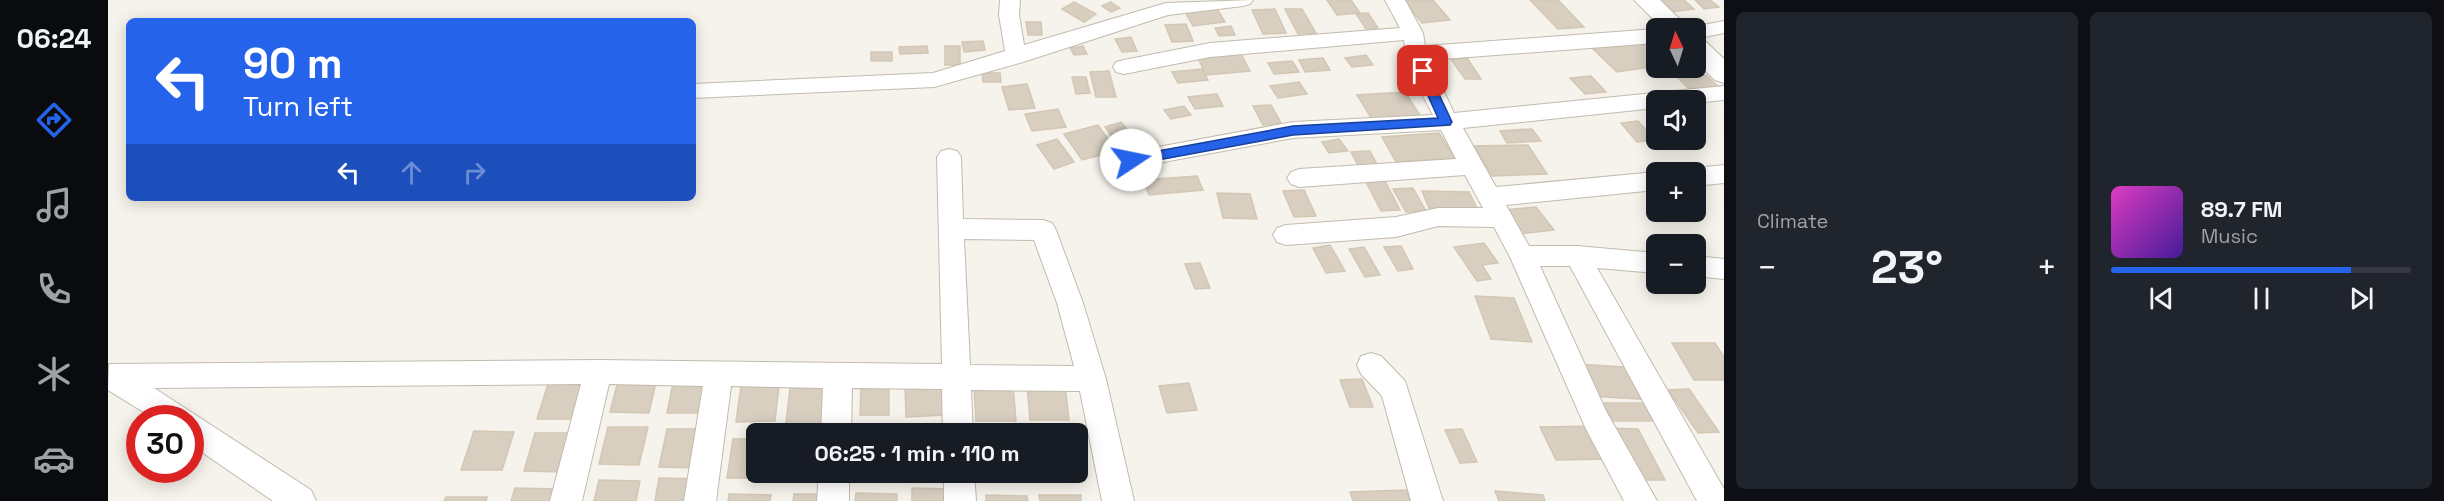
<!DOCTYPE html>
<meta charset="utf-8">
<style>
body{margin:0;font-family:"Space Grotesk",sans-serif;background:#20242c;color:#f1f3f6;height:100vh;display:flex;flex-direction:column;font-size:22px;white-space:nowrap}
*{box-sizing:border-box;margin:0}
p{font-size:20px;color:#9ea1a6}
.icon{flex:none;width:33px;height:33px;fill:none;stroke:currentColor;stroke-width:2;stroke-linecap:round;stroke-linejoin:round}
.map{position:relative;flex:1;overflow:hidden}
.details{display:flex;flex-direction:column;gap:12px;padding:12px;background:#0d0f14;width:720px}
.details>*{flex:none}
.guide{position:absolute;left:18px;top:18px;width:570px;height:183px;border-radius:9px;box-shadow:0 3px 15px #0003;background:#2563eb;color:#fff;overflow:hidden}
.needle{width:39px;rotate:356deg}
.fabs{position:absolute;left:1538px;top:18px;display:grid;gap:12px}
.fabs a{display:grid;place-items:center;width:60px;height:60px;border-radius:9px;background:#171b24;box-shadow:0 3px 15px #0003;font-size:30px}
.speed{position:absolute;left:18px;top:405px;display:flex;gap:12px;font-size:30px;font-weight:700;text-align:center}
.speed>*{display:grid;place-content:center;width:78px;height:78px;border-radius:50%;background:#171b24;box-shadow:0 3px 15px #0003;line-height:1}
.speed .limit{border:9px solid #d22;background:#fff;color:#111}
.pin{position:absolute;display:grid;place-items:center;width:51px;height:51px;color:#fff;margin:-26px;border-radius:12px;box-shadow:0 3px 9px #0006}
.me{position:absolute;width:66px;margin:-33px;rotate:79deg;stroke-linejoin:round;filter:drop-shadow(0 0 4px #0008)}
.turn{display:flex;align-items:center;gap:21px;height:126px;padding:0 18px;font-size:27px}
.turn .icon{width:78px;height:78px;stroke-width:2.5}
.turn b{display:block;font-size:42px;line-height:51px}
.lanes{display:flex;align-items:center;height:57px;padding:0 18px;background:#0003;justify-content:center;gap:30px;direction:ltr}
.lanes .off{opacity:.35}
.big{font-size:45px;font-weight:800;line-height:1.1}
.details .widget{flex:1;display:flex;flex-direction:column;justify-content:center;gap:9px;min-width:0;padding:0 21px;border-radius:9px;background:#20242c}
.song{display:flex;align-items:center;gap:18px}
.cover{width:72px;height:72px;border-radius:9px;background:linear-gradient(135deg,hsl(310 70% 55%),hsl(260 70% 35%))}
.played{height:6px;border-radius:3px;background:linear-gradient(90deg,#2563eb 80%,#363941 80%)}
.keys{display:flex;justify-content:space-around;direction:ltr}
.heat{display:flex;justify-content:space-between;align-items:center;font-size:33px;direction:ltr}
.details .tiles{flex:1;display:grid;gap:12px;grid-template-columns:repeat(2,1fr)}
.trip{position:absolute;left:638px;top:423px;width:342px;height:60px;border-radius:9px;background:#171b24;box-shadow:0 3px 15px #0003;font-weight:800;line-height:60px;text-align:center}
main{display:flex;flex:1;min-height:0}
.tabs{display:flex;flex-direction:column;width:108px;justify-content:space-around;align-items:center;background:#090b0e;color:#9ea1a6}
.tabs .icon{width:42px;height:42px}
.tabs .current{color:#2563eb}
.tabs b{font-size:27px;color:#f1f3f6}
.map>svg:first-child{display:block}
.building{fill:#d8cfc1;stroke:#d3c7b4;stroke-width:1.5}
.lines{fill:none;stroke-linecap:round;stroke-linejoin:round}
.minor-casing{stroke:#c2bbae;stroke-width:2}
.tertiary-casing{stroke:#c2bbae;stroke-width:2}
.minor{fill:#fff;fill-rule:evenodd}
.tertiary{fill:#fff;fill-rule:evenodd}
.route{fill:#2563eb;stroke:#184099;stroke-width:1.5}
</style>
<main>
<nav class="tabs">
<b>06:24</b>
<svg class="icon current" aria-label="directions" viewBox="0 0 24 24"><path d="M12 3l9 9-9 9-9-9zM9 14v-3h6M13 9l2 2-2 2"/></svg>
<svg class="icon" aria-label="music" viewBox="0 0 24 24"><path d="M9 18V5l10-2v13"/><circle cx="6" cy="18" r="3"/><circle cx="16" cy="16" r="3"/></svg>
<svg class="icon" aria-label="phone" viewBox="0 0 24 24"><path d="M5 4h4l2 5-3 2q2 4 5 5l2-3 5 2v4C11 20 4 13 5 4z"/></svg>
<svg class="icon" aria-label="climate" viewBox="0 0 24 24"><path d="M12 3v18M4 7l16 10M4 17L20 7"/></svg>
<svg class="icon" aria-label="car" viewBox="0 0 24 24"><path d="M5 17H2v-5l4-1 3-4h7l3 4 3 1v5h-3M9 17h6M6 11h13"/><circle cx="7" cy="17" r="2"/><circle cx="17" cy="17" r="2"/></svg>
</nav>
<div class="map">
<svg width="1616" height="501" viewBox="0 0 1616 501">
<rect width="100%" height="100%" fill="#f6f3ec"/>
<g class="building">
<polygon points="1219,0 1243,0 1252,13 1229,15"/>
<polygon points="1295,0 1325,0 1342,20 1314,23"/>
<polygon points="1422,0 1450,0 1476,27 1450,29"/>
<polygon points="1550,0 1576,0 1586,9 1563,12"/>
<polygon points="1587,0 1602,0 1611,7 1596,9"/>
<polygon points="966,2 988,14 976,22 954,9"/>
<polygon points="1003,2 1012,8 1003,12 994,6"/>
<polygon points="1108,7 1117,22 1085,26 1076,10"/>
<polygon points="1167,9 1178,33 1155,34 1144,10"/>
<polygon points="1177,9 1194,9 1208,33 1190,34"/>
<polygon points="1260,13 1270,28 1258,29 1248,14"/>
<polygon points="918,22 933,22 934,35 920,35"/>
<polygon points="1078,24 1085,41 1064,42 1057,25"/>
<polygon points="1123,26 1127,35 1111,36 1107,28"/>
<polygon points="1023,37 1029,51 1014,52 1007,39"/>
<polygon points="1537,40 1548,53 1548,66 1509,72 1482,46"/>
<polygon points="875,41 877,50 856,52 854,42"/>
<polygon points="819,46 820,53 792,54 791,47"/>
<rect x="837" y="46" width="15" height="19"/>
<polygon points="975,46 979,54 966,55 962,48"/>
<rect x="763" y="52" width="21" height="9"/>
<polygon points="1133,54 1142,71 1098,75 1090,58"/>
<polygon points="1258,55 1265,65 1244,67 1237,58"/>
<polygon points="1215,58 1222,70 1197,72 1191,60"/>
<polygon points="1359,58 1373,79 1357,79 1343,59"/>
<polygon points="1184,61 1191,72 1166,74 1160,63"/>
<polygon points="1590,68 1613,89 1583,91 1562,70"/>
<polygon points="1094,69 1100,80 1070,83 1064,72"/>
<polygon points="1001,71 1008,97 988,97 982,72"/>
<polygon points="874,73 892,73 893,82 875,82"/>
<polygon points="1483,76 1498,92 1477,94 1462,78"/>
<polygon points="964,77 978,77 982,93 968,94"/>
<polygon points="1191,82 1199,94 1170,98 1162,86"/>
<polygon points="919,84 927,108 901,110 894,87"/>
<polygon points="1297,92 1314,118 1265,121 1249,95"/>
<polygon points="1109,94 1115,106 1087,109 1080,97"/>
<polygon points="1163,105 1173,123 1155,125 1145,106"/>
<polygon points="1076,106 1083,115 1063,119 1056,110"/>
<polygon points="950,109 958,127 924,131 917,114"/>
<polygon points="1530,121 1547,140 1529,142 1513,123"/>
<polygon points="1013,122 1028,141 1011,146 997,127"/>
<polygon points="990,125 1008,151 974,160 956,134"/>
<polygon points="1424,129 1433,141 1399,143 1392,131"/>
<polygon points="1331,133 1347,158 1288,162 1274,137"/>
<polygon points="949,139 966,162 946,169 929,145"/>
<polygon points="1231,139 1240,151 1221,153 1214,142"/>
<polygon points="1420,145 1439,174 1384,176 1366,146"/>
<polygon points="1262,151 1270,166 1251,167 1243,152"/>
<polygon points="1089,176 1095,190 1041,195 1036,180"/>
<polygon points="1275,177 1292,210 1273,211 1256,178"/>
<polygon points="1305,188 1318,211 1298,212 1285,189"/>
<polygon points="1196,190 1208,216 1186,217 1175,191"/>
<polygon points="1314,191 1361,192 1369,208 1321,208"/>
<polygon points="1109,193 1142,194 1149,219 1115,218"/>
<polygon points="1428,207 1446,230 1412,234 1395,210"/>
<polygon points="1376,243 1390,263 1374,265 1383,279 1369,281 1346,247"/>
<polygon points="1222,245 1237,271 1218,273 1205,248"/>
<polygon points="1293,246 1305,269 1290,271 1276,247"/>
<polygon points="1256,247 1272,275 1257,277 1241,249"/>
<polygon points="1092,263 1102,288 1087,289 1077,264"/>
<polygon points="1367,296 1406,298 1424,342 1383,339"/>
<polygon points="1564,343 1607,343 1616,357 1616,380 1586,380"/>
<polygon points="1469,364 1530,368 1546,400 1482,396"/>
<polygon points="511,377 549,378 541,413 502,412"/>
<polygon points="566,378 604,378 598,413 559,413"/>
<polygon points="1254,379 1265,407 1242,407 1232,380"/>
<polygon points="1081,383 1089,410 1059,413 1051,386"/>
<polygon points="440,384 478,384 468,419 429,419"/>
<polygon points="835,384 837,415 798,417 797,385"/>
<polygon points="866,385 905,385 908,421 868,421"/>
<polygon points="919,385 957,385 961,420 922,420"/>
<polygon points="633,386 671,386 667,421 628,422"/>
<polygon points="753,386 781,386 781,415 752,415"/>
<polygon points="682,388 720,389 717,424 678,424"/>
<polygon points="1581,389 1611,432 1590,433 1560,390"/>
<polygon points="1495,403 1541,403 1552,421 1505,421"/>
<polygon points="1485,426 1503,459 1448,460 1432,427"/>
<polygon points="500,427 540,427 531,465 491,464"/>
<polygon points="1500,428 1530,429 1557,480 1526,480"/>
<polygon points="559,429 598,429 592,468 551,467"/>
<polygon points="1354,429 1369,462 1352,463 1337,430"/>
<polygon points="366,431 406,432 394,470 353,470"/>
<polygon points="427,433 467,433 456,472 416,471"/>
<polygon points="625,439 648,439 648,472 661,472 660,478 619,478"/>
<polygon points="969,452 972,478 931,477 930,472 969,472"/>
<polygon points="872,472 914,472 914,477 873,476"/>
<polygon points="551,478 593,479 589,501 547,501"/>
<polygon points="491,480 532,481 528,501 486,501"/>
<polygon points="407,488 448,489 444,501 403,501"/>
<polygon points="804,488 841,489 842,501 804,501"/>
<polygon points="1298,490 1302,501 1245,501 1242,492"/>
<polygon points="1387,491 1435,495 1437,501 1391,501"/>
<polygon points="748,493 789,494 789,501 747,501"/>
<polygon points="621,494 663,495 662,501 620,501"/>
<polygon points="686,494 727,494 727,501 685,501"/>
<polygon points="878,495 919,496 920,501 878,501"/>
<polygon points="931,495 973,495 973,501 932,501"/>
<polygon points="338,497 379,497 378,501 336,501"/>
</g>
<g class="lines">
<defs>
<g id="minor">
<polygon points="892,0 912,0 911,15 916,45 1058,3 1145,0 1142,4 1135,6 1060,15 915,62 826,87 585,98 585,84 825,73 897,51 891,15"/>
<path d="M1277 0H1297L1315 33 1317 46 1548 29V43L1321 60 1346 113 1616 86V100L1587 103V100H1548V108L1355 128 1388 187 1548 172H1549L1548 190 1398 205 1421 246H1469L1548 253V273L1489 268 1616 489V501H1589L1462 266H1432L1498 411 1549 501H1516L1478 429 1402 257 1386 227 1330 226 1288 237 1178 245 1169 242 1165 235 1169 228 1178 225 1288 217 1330 208H1375L1357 175 1191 187 1183 184 1179 178 1183 172 1191 169 1348 159 1333 130 1185 138 1023 168 1015 166 1011 160 1015 154 1023 152 1185 122 1325 115C1312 91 1299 67 1296 40L1102 57 1016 74 1008 72 1005 67 1008 62 1016 60 1102 43 1292 28Z"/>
<polygon points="1616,21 1616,33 1587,39 1587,28 1579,28"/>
<path d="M841 149 849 151 853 157 855 219 935 220 944 223 948 230 975 303 998 379 1026 501H994L972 391 863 390 865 434H835L834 389 744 388 743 434H713L715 388 623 386 608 501H576L595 386 501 384 474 501H442L473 384 46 388 203 490 208 501H165L82 444V418H45L0 390 1 364 490 360 834 364 829 157 833 151ZM856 239 926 240 949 303 966 366 862 365Z"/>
<polygon points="1616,165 1616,183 1587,186 1587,172 1578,172 1587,168"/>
<polygon points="1587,256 1616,259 1616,279 1587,276"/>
<polygon points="1263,353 1273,356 1297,381 1335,501 1303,501 1274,396 1253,374 1249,365 1253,356"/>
<polygon points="711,472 741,472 741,501 709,501"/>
<polygon points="836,472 866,472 868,501 836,501"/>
</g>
<g id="tertiary">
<polygon points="1526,0 1552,0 1581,28 1554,28"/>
<polygon points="1587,38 1596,40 1616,59 1616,83 1607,80 1587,61"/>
</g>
</defs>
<use href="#minor" class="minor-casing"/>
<use href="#tertiary" class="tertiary-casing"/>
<use href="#minor" class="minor"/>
<use href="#tertiary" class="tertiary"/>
</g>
<polygon class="route" points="1315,67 1320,71 1344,122 1342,125 1185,135 1023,165 1016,160 1023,156 1185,126 1330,118 1309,71"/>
</svg>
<div class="fabs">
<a><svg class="needle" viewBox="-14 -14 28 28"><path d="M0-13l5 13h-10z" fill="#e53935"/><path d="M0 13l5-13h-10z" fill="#9ea1a6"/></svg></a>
<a><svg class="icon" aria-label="sound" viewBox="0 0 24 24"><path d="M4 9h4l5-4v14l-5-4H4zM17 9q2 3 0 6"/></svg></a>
<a>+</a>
<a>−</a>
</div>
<div class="speed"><div class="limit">30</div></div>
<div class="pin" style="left:1315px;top:71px;background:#d93025"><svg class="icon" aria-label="arrive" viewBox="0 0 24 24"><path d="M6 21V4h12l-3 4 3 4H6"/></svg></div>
<svg class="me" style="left:1023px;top:160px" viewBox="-20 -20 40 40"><circle r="19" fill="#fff"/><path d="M0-13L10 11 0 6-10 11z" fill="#2563eb"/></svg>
<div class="trip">06:25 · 1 min · 110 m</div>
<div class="guide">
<div class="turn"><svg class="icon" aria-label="left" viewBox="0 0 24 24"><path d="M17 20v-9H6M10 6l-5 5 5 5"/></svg><div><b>90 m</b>Turn left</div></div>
<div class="lanes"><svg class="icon" aria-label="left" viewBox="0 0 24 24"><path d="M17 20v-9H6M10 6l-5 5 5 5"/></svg><svg class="icon off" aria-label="ahead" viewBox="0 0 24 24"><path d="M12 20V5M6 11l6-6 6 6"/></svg><svg class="icon off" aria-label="right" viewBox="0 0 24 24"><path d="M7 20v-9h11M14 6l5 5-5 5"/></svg></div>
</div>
</div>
<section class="details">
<div class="tiles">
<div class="widget"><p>Climate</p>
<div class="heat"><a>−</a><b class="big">23°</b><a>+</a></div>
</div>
<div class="widget">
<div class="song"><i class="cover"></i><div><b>89.7 FM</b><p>Music</p></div></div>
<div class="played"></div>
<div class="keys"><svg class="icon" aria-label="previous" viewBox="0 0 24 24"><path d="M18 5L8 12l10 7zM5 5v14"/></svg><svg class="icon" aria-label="pause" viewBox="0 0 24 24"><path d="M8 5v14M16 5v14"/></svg><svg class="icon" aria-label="next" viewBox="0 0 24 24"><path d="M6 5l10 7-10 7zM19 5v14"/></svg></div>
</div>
</div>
</section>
</main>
